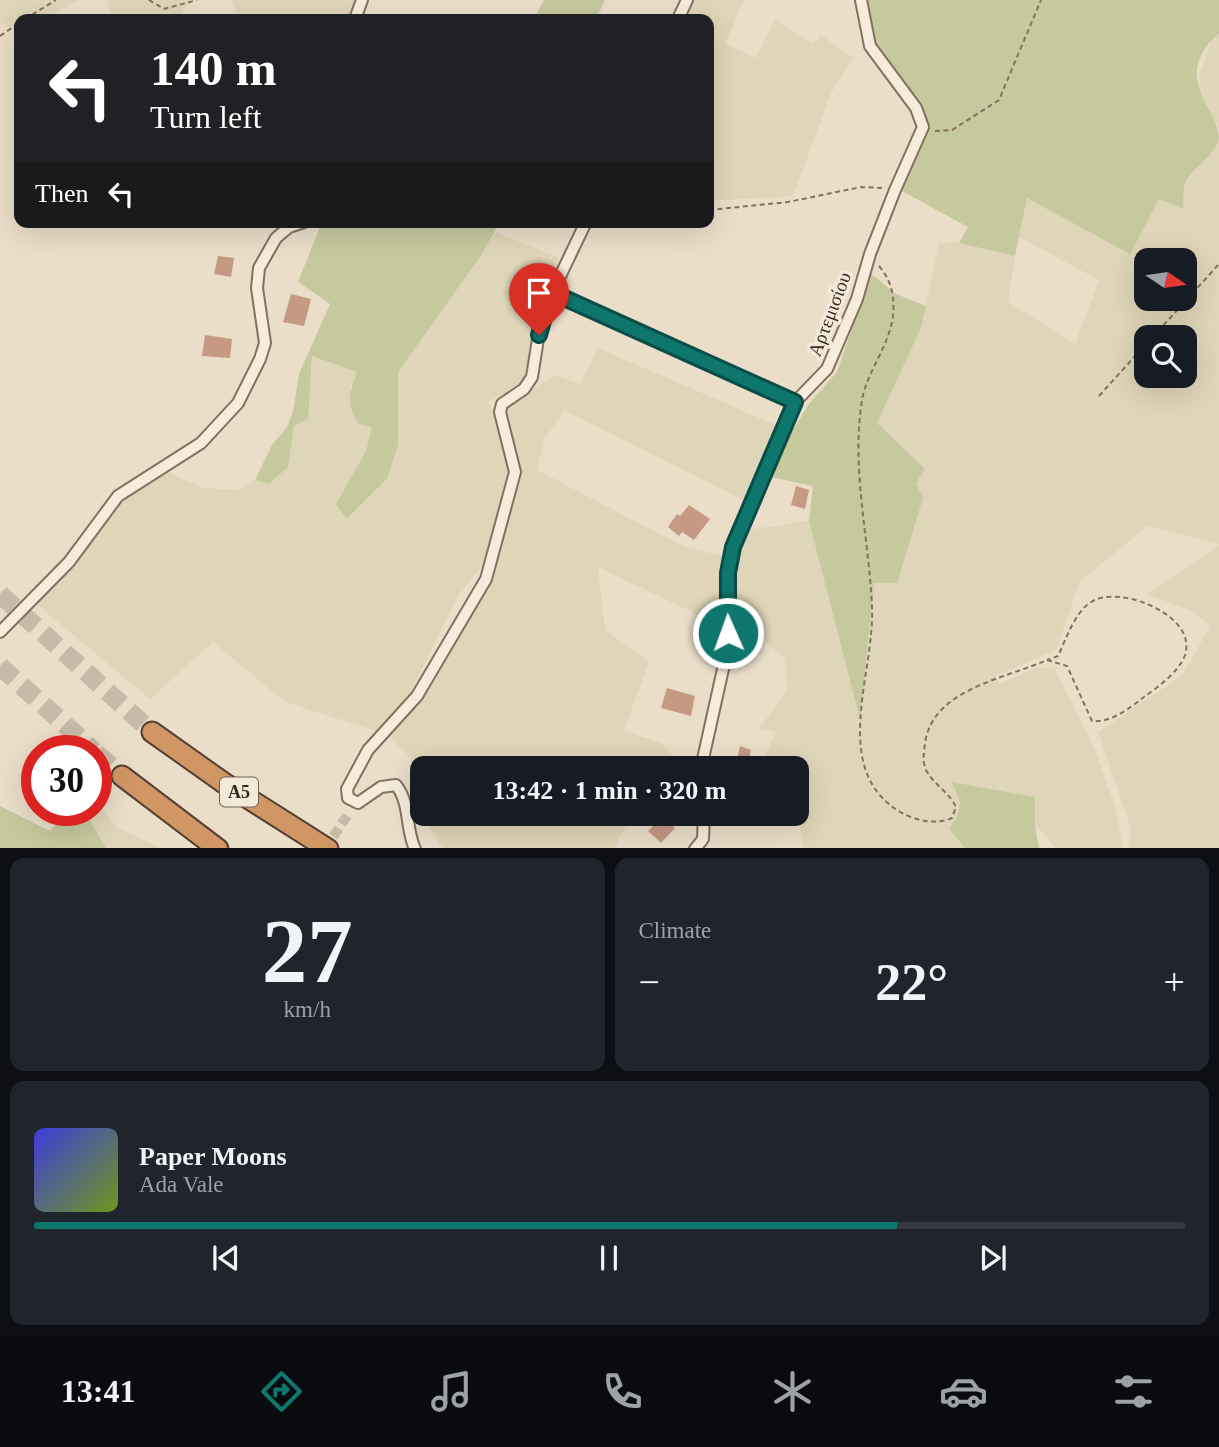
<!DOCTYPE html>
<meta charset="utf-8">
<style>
body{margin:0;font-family:Georgia,serif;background:#20242c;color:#f1f3f6;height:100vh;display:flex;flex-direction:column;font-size:26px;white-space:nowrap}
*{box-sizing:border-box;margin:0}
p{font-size:23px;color:#9ea1a6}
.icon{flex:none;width:38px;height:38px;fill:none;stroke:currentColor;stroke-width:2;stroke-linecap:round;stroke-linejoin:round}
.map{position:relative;height:848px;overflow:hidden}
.sheet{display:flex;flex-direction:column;gap:10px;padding:10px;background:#0d0f14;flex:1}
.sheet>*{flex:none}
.hud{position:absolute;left:14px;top:14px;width:700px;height:214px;border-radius:14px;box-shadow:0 7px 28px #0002;background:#202124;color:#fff;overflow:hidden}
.needle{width:46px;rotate:103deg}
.fabs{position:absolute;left:1134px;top:248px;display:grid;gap:14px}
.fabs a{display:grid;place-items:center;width:63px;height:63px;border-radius:14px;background:#171b24;box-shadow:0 7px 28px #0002;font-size:35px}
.speed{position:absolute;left:21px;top:735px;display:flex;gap:14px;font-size:35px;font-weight:700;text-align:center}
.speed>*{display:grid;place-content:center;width:91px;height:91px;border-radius:50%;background:#171b24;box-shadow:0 7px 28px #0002;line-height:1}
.speed .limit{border:10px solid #d22;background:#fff;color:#111}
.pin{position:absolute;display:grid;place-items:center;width:60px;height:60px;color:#fff;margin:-72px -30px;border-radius:50% 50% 50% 0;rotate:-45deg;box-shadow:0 0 7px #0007}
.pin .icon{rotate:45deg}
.me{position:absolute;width:77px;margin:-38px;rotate:358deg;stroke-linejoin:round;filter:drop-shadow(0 0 5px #0008)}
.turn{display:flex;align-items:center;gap:24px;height:147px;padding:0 21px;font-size:32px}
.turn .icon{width:91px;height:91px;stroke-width:2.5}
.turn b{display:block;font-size:49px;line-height:60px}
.then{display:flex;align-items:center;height:66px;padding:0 21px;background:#0003;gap:14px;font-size:26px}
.big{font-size:52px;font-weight:600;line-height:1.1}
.sheet .card{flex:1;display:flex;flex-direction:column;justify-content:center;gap:10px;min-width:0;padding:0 24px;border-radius:14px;background:#20242c}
.sheet .dial{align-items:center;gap:0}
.dial b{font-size:91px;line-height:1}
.song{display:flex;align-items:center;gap:21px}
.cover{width:84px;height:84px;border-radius:10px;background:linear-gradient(135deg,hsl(240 70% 55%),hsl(80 70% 35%))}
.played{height:7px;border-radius:4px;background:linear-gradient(90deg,#0f766e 75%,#363941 75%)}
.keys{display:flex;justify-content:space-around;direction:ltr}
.heat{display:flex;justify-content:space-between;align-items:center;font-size:38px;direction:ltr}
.sheet .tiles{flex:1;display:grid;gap:10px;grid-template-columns:1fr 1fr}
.card:last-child{grid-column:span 2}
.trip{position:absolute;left:410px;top:756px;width:399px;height:70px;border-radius:14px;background:#171b24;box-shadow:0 7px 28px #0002;font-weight:600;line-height:70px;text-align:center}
.tabs{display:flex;height:112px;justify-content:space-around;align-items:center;background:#090b0e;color:#9ea1a6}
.tabs .icon{width:49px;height:49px}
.tabs .current{color:#0f766e}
.tabs b{font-size:32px;color:#f1f3f6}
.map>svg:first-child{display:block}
.farmland{fill:#dfd5b8;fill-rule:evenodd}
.green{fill:#c6c89e}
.building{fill:#c59983}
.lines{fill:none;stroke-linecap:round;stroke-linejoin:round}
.street-tunnel{stroke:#c6baa8;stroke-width:10;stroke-dasharray:10 5;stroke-linecap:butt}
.highway-tunnel{stroke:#c6baa8;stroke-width:19;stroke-dasharray:19 10;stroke-linecap:butt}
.street-casing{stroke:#857060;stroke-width:14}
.highway-casing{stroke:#544033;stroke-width:23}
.path{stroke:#857060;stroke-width:2;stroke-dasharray:5 3.5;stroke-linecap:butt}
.street{stroke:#f6ecdc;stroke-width:10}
.highway{stroke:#d09764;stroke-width:19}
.route-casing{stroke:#0a4d48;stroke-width:18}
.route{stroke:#0f766e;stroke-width:12}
.labels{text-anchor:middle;stroke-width:7;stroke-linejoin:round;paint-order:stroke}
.shield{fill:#f3e9d8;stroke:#6f6359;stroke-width:2}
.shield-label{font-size:18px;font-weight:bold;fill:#372a22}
.street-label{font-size:19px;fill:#372a22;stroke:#f3e9d8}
</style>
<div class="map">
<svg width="1219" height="849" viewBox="0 0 1219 849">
<rect width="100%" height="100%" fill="#eadec9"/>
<g class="farmland">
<polygon points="0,0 78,0 45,19 19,19 19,33 0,22"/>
<polygon points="107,0 189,0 179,19 113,19"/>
<polygon points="231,0 357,0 350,19 240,19"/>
<polygon points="690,0 744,0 725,44 756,58 775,20 813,43 821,35 854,58 831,93 793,196 709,201 709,19 682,19"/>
<polygon points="1219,33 1219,128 1200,90 1199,76 1212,40"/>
<path d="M1219 140V544L1148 526 1080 581 1056 650 995 676 1000 684 1037 667 1055 669 1092 742 1115 806 1123 848H1056L1035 825V797L952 783 962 801 960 814 949 829 965 848H803L799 814H796V768H760L776 732 759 729 788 689 785 659 766 642 734 628V581L746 530 809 521 860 717 874 582 916 482 924 469 877 423 921 328 939 243H959L1015 256 1008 302 1075 344 1099 280 1019 237 1027 198 1159 199 1183 209 1184 185ZM1146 261H1185V299H1146ZM1146 338H1185V376H1146Z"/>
<polygon points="496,232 559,258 546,280 533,321 532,367 521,387 489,401 511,473 485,562 458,596 409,695 376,731 285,702 213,642 150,699 34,602 124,498 167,472 203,488 239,490 255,480 269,484 288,467 294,425 308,419 312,356 358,372 350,388 372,427 366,451 337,504 348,519 387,479 398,445 398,372"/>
<polygon points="598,348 778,426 747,502 564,410 544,440 537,470 683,546 724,557 721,626 598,567 605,630 649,661 624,731 661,743 672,755 674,768 422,768 422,800 410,758 387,734 490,580 520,470 506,411 509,404 555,375 581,384"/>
<polygon points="1219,546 1219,848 1128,848 1131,829 1098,732 1183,675 1210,626 1194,612 1147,594"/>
<polygon points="96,800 117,828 161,848 106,848 84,810 96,810"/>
<polygon points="426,814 638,814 629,821 614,848 443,849 430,828"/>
</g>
<g class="green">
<polygon points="544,0 605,0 596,19 534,19"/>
<path d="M864 0H1219V33C1169 79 1219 107 1219 138 1215 157 1189 169 1184 187 1183 194 1184 202 1183 209L1159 199 1130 254 1027 198 1015 256 959 243 968 227 902 191 923 137 926 119 920 105 874 44Z"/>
<path d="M322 222H500L482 254 398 372V445L387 479 347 519 336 504 366 451 372 428 359 424C346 405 349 393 357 372L312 356 308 419 294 426 288 467 269 484 255 480 272 445 287 427 293 412 299 374 330 304 298 282Z"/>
<polygon points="871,274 896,294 926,306 921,328 877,423 925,469 916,483 923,498 897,583 874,583 860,719 809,521 813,486 771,477 791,433 809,404 837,372"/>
<path d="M951 782 1035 797V825L1039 848H965L949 829C963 810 963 802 951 782Z"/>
<polygon points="0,806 50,831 68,810 84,810 106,848 0,848"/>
</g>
<g class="building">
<polygon points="218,256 234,258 231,277 214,274"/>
<polygon points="291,294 311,299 304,326 283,322"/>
<polygon points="205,335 232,339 230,358 202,356"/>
<polygon points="796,486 809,490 805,509 791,505"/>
<polygon points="689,505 710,519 694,540 682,532 679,536 668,527 677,514 680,516"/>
<polygon points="667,688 695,696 691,716 661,708"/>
<polygon points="740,746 751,750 747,768 735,768"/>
<polygon points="664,816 675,828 661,843 648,831"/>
</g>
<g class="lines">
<polyline class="street-tunnel" points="325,849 349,813"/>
<g class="highway-tunnel">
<polyline points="0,594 152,732"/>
<polyline points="0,666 94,751"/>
<polyline points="96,753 122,776"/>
</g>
<defs>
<g id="street">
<polyline points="355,19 362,0"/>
<polyline points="678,19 687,0"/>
<polyline points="551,292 795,402"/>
<polyline points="0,632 69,562 118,496 201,443 238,403 260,359 265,343 257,288 259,268 276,238 289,227 304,222"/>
<polyline points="701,768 727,651 728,573 733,547 795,402 827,369 857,299 870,254 895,190 923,127 916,108 870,46 861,0"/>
<path d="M415 849C405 828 411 804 396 785L381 787 358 803 348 798 347 789 368 750 417 696 486 579 515 472 500 412 502 404 524 389 532 377 542 314 586 222"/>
<polyline points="695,849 703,839 704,814"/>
</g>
<g id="highway">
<polyline points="152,732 224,783 328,849"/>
<polyline points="122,776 218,849"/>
</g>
</defs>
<use href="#street" class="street-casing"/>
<use href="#highway" class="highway-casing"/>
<g class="path">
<polyline points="149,0 164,9 197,0"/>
<polyline points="25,19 56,0"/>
<polyline points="0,36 19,23"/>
<polyline points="935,131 952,130 999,100 1041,0"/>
<polyline points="709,210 788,202 861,187 883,188"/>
<path d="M879 266C891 280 895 296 893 315 890 345 867 371 862 400 851 470 869 537 872 607 875 674 828 771 902 813 917 821 937 825 952 818L956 807C949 792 933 784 926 770 922 761 924 753 925 743 933 689 1004 679 1047 660L1067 666 1092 721C1111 723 1130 708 1144 697 1158 687 1179 672 1185 655 1198 615 1119 584 1091 602 1075 612 1066 639 1058 656L1047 660"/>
<polyline points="1152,338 1219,264"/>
<polyline points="1099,396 1146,344"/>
</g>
<use href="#street" class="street"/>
<use href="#highway" class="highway"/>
</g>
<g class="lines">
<defs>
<polyline id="route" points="539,335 551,292 795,402 733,547 728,573 728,633"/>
</defs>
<use href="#route" class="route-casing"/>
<use href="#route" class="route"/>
</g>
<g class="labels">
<rect class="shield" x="220" y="777.5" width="38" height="29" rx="5"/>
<g class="shield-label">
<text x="239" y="798">Α5</text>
</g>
<g class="street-label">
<text transform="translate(829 314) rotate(-69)" y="7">Αρτεμισίου</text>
</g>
</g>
</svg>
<div class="fabs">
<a><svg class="needle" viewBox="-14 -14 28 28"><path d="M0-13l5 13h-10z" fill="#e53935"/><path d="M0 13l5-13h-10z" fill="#9ea1a6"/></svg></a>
<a><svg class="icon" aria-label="search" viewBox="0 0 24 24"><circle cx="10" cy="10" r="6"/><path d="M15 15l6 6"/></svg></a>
</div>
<div class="speed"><div class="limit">30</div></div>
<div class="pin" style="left:539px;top:335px;background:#d93025"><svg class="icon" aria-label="arrive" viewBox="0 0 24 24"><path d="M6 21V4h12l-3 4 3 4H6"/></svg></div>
<svg class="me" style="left:728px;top:633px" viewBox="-20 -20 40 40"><circle r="17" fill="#0f766e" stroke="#fff" stroke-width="3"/><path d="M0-11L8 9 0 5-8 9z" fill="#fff"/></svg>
<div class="trip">13:42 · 1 min · 320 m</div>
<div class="hud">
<div class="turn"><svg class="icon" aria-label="left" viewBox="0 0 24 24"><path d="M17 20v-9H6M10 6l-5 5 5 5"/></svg><div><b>140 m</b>Turn left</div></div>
<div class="then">Then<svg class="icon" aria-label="left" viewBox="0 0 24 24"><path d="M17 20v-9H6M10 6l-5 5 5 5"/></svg></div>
</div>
</div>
<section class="sheet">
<div class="tiles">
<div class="card dial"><b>27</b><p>km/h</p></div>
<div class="card"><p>Climate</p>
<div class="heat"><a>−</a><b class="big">22°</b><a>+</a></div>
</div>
<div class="card">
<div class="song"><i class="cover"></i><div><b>Paper Moons</b><p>Ada Vale</p></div></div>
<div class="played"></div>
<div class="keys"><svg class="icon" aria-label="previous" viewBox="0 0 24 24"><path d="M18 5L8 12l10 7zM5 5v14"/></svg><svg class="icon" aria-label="pause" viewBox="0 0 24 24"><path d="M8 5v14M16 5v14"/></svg><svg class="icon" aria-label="next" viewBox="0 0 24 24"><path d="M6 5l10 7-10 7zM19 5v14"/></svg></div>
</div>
</div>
</section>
<nav class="tabs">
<b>13:41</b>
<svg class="icon current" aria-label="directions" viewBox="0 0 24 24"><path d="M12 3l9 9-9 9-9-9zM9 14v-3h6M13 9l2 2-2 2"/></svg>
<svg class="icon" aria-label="music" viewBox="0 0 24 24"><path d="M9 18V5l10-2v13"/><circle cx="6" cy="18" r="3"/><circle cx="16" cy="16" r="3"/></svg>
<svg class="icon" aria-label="phone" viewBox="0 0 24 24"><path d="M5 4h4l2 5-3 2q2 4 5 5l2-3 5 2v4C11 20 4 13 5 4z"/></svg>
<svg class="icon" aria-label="climate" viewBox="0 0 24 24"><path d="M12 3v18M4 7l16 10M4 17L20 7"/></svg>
<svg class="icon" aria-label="car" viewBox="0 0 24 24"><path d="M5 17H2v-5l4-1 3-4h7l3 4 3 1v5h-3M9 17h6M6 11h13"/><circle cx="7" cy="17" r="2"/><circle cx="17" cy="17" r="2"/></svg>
<svg class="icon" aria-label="filters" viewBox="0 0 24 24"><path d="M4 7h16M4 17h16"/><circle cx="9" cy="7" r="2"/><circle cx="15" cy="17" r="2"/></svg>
</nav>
